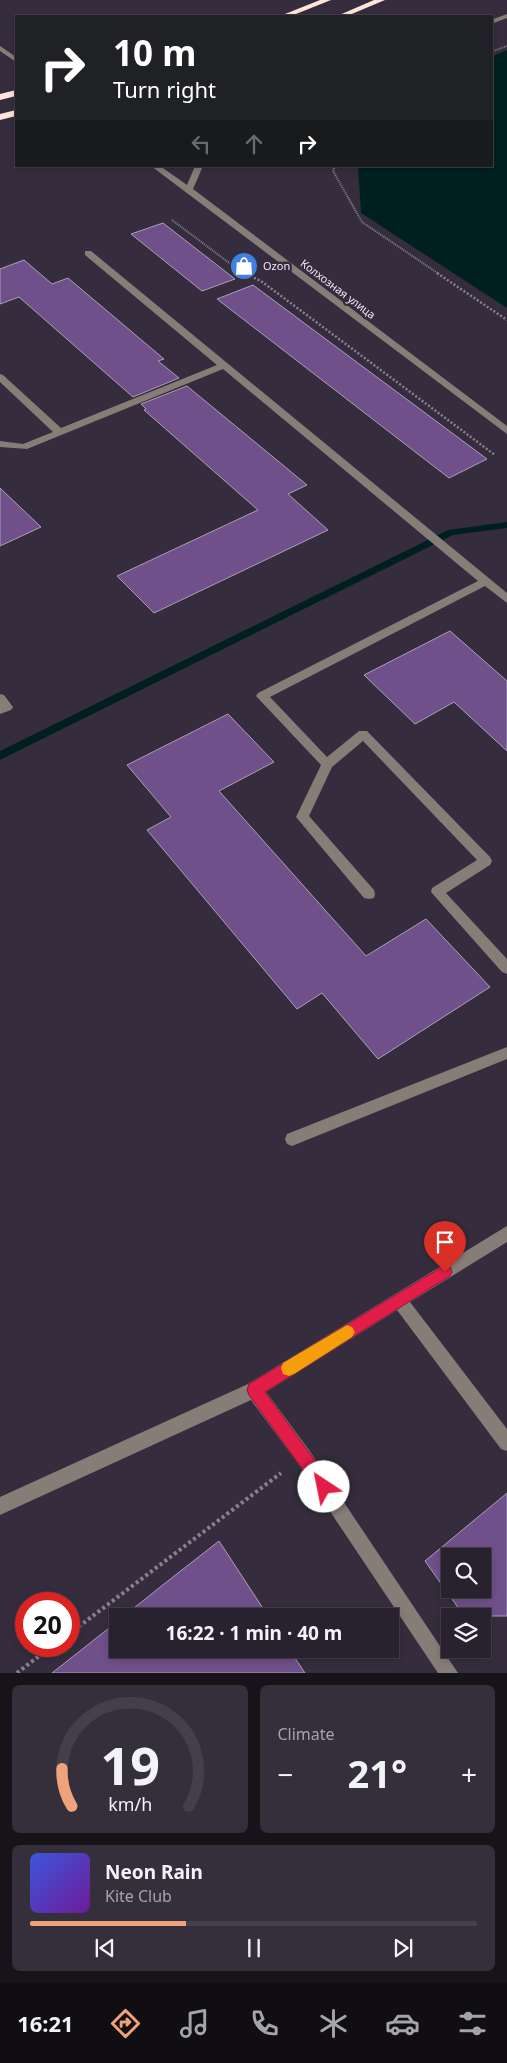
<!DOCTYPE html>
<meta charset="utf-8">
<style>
body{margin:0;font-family:"Noto Sans",sans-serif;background:#342f3a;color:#f1f3f6;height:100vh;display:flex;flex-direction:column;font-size:19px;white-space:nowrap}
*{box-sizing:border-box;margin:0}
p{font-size:16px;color:#a5a4aa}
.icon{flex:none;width:28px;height:28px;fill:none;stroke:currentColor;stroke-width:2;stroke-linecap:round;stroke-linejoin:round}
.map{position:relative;height:1673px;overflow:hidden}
.side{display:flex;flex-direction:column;gap:12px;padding:12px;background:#161319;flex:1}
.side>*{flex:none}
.guide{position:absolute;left:15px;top:15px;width:478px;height:152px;border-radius:0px;box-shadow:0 2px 8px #0003,0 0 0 1px #443f4a;background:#202124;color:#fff;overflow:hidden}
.tools{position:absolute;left:441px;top:1548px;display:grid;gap:10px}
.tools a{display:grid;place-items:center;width:50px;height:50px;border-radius:0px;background:#28222e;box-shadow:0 2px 8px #0003,0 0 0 1px #443f4a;font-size:25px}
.speed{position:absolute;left:15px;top:1592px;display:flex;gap:10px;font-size:25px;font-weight:700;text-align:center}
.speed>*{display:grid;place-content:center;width:65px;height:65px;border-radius:50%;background:#28222e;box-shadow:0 2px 8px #0003,0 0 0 1px #443f4a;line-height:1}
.speed .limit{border:8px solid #d22;background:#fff;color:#111}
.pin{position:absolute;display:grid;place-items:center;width:42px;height:42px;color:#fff;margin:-51px -21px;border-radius:50% 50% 50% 0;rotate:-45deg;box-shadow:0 0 5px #0007}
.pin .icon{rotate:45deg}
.me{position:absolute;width:55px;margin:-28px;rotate:326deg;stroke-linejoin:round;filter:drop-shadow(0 0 4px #0008)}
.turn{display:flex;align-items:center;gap:18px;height:105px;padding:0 15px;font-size:22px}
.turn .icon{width:65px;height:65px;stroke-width:2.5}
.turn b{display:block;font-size:35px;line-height:42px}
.lanes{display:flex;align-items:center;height:48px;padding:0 15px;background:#0003;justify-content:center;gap:25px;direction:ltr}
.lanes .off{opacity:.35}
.big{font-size:38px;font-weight:700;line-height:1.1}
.side .tile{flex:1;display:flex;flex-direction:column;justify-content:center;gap:8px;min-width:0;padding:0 18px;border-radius:8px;background:#342f3a}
.side .dial{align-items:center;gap:0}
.dial svg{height:130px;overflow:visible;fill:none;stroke:#443f4a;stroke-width:7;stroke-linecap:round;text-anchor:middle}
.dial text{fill:#f1f3f6;stroke:none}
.song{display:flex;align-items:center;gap:15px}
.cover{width:60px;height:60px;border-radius:8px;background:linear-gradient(135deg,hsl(230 70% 55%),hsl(280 70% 35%))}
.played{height:5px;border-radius:2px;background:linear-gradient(90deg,#f0a27a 35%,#443f4a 35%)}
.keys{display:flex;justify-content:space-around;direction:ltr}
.heat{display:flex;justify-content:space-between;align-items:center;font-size:28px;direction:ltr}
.side .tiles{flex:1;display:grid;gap:12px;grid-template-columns:1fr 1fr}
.tile:last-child{grid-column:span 2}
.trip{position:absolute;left:109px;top:1608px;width:290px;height:50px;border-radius:0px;background:#28222e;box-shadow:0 2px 8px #0003,0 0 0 1px #443f4a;font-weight:700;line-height:50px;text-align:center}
.tabs{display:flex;height:80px;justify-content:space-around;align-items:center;background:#100e12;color:#a5a4aa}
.tabs .icon{width:35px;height:35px}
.tabs .on{color:#f0a27a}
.tabs b{font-size:22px;color:#f1f3f6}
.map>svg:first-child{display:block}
.water{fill:#002020}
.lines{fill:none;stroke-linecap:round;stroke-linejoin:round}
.stream{fill:#002020;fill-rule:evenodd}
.building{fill:#70508b;stroke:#aaa0b4;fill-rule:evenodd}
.path-far2{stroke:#88818f;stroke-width:2;stroke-dasharray:1 1;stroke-linecap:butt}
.path-far1{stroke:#88818f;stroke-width:2.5;stroke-dasharray:2 2;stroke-linecap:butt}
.path{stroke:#88818f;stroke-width:4;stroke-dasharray:3 3;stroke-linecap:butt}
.minor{fill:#867d77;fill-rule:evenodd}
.highway{fill:#fde6d9;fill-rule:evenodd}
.route{fill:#e11d48;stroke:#92132f}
.slow{fill:#f59e0b}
.labels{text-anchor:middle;stroke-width:5;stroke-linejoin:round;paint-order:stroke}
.far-poi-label{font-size:11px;fill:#eee8f3;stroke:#352d3d;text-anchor:start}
.far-street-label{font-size:11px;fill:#eee8f3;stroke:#352d3d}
</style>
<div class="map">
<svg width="507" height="1673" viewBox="0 0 507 1673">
<rect width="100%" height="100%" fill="#352d3d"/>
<polygon class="water" points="507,50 507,308 361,213 358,166 491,166 491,57"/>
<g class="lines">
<polygon class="stream" points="507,522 507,528 453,535 0,760 0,751 448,530"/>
</g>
<g class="building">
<polygon points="163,223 235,279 202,291 131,234"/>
<polygon points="24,260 52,284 68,278 164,359 158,361 179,378 133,397 19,297 0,304 0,269"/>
<polygon points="253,285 487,459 449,478 217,299"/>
<polygon points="187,386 307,485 288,494 328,530 154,613 117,576 258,510 144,410 146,409 141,404"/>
<polygon points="0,488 41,527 0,546"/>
<polygon points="450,631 507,681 507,751 454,702 415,724 364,675"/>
<polygon points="228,714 274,762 219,791 366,956 426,919 490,987 378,1059 322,993 297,1009 147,830 171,817 127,765"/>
<path d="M507 1493V1616H464L425 1561ZM450 1556H482V1589H450Z"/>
<polygon points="219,1541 268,1616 124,1616 164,1584"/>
<polygon points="118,1621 118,1649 289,1649 305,1673 52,1673"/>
</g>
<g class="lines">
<g class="path-far2">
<polyline points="491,52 507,46"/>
<polyline points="335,166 333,171 362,222 439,274"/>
<polyline points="172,220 244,274"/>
</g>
<g class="path-far1">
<polyline points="243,273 261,281 495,455"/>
<polyline points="437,273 507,320"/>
</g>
<g class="path">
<polyline points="69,1634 281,1473"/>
<polyline points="17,1673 52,1646"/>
</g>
<g class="minor">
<polygon points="507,14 507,18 491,24 491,20"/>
<polygon points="0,46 16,57 16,62 0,51"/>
<polygon points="151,166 160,166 187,185 195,166 203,166 193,189 507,426 507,434"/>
<polygon points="85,251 91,251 507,593 507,603 485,586 270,697 327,757 359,731 367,731 490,857 492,861 490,865 446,893 507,959 507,974 502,972 431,892 432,888 477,860 363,741 332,767 309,816 374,890 375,894 374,898 369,899 364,898 296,817 321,765 256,696 258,693 478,581 223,369 27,449 0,447 0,441 23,444 53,432 0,382 0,374 3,375 61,428 217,365 85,255"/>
<polygon points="0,694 4,695 13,707 11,710 0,714"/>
<polygon points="507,1047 507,1059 292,1146 287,1144 285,1139 287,1134"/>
<polygon points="507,1226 507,1242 410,1302 507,1429 507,1451 501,1449 397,1310 266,1392 309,1450 458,1673 438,1673 297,1462 251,1400 0,1515 0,1497 248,1384"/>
</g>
<g class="highway">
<polygon points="320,0 331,0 291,16 280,16"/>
<polygon points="374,0 385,0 347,16 337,16"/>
<polygon points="16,90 16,96 0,100 0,94"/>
<polygon points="16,110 16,116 0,120 0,114"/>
</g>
</g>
<polygon class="route" points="445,1265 450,1267 452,1272 450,1276 265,1392 330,1481 332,1487 330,1492 324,1495 319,1492 249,1395 247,1390 249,1384"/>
<polygon class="slow" points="347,1325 352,1327 355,1332 352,1337 294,1374 289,1376 283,1374 281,1368 283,1363"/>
<defs>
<symbol id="shop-disc" viewBox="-11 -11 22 22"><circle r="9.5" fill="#3f7fe0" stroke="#352d3d"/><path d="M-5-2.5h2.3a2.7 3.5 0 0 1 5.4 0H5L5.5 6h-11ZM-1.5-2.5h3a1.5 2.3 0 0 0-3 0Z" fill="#fff"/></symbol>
</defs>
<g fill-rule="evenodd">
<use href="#shop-disc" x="228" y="250" width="32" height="32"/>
</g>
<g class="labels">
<g class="far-poi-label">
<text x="263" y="270">Ozon</text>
</g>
<g class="far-street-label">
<text transform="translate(338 289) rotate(37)" y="4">Колхозная улица</text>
</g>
</g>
</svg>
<div class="tools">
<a><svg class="icon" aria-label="search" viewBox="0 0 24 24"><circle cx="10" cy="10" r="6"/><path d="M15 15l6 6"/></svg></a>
<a><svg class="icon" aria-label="layers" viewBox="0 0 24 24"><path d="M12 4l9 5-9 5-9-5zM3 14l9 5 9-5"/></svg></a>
</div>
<div class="speed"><div class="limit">20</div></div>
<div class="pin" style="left:445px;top:1272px;background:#d93025"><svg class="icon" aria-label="arrive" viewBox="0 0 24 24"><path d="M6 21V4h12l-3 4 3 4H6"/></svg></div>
<svg class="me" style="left:324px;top:1487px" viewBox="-20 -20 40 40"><circle r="19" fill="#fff"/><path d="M0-13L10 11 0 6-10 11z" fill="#e11d48"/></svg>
<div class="trip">16:22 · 1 min · 40 m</div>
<div class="guide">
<div class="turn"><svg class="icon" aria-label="right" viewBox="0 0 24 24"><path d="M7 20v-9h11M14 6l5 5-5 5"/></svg><div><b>10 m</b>Turn right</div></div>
<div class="lanes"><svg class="icon off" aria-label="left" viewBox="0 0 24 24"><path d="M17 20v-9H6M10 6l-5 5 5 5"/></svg><svg class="icon off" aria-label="ahead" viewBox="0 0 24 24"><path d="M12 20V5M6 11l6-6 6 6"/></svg><svg class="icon" aria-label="right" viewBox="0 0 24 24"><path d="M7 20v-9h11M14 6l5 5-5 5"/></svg></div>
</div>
</div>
<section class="side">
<div class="tiles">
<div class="tile dial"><svg viewBox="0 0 100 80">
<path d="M14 69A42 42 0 1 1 86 69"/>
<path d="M14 69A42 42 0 0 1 8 46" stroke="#f0a27a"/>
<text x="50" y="56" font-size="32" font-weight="700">19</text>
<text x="50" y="72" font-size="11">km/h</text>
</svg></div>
<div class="tile"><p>Climate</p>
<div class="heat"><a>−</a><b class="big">21°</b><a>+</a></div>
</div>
<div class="tile">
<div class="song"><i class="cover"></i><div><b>Neon Rain</b><p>Kite Club</p></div></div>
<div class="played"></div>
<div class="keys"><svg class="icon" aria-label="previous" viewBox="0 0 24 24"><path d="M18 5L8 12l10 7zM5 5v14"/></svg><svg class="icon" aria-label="pause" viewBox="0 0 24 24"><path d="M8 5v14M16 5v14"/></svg><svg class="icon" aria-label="next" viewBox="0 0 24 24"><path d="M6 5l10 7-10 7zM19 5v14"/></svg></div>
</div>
</div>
</section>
<nav class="tabs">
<b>16:21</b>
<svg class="icon on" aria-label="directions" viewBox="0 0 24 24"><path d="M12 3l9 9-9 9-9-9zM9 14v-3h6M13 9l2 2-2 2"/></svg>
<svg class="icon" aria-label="music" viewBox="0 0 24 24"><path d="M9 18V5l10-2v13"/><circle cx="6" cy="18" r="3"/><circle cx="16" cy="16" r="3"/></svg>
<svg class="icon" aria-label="phone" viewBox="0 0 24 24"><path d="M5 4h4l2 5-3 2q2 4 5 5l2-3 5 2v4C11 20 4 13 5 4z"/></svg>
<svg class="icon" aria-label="climate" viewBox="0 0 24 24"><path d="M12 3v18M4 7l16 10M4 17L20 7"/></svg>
<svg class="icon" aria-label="car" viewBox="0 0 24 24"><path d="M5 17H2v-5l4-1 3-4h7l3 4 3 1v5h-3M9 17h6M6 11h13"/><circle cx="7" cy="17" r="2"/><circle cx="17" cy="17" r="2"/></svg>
<svg class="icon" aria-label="filters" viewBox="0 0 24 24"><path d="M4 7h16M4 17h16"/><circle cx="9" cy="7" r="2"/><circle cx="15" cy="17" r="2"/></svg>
</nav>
